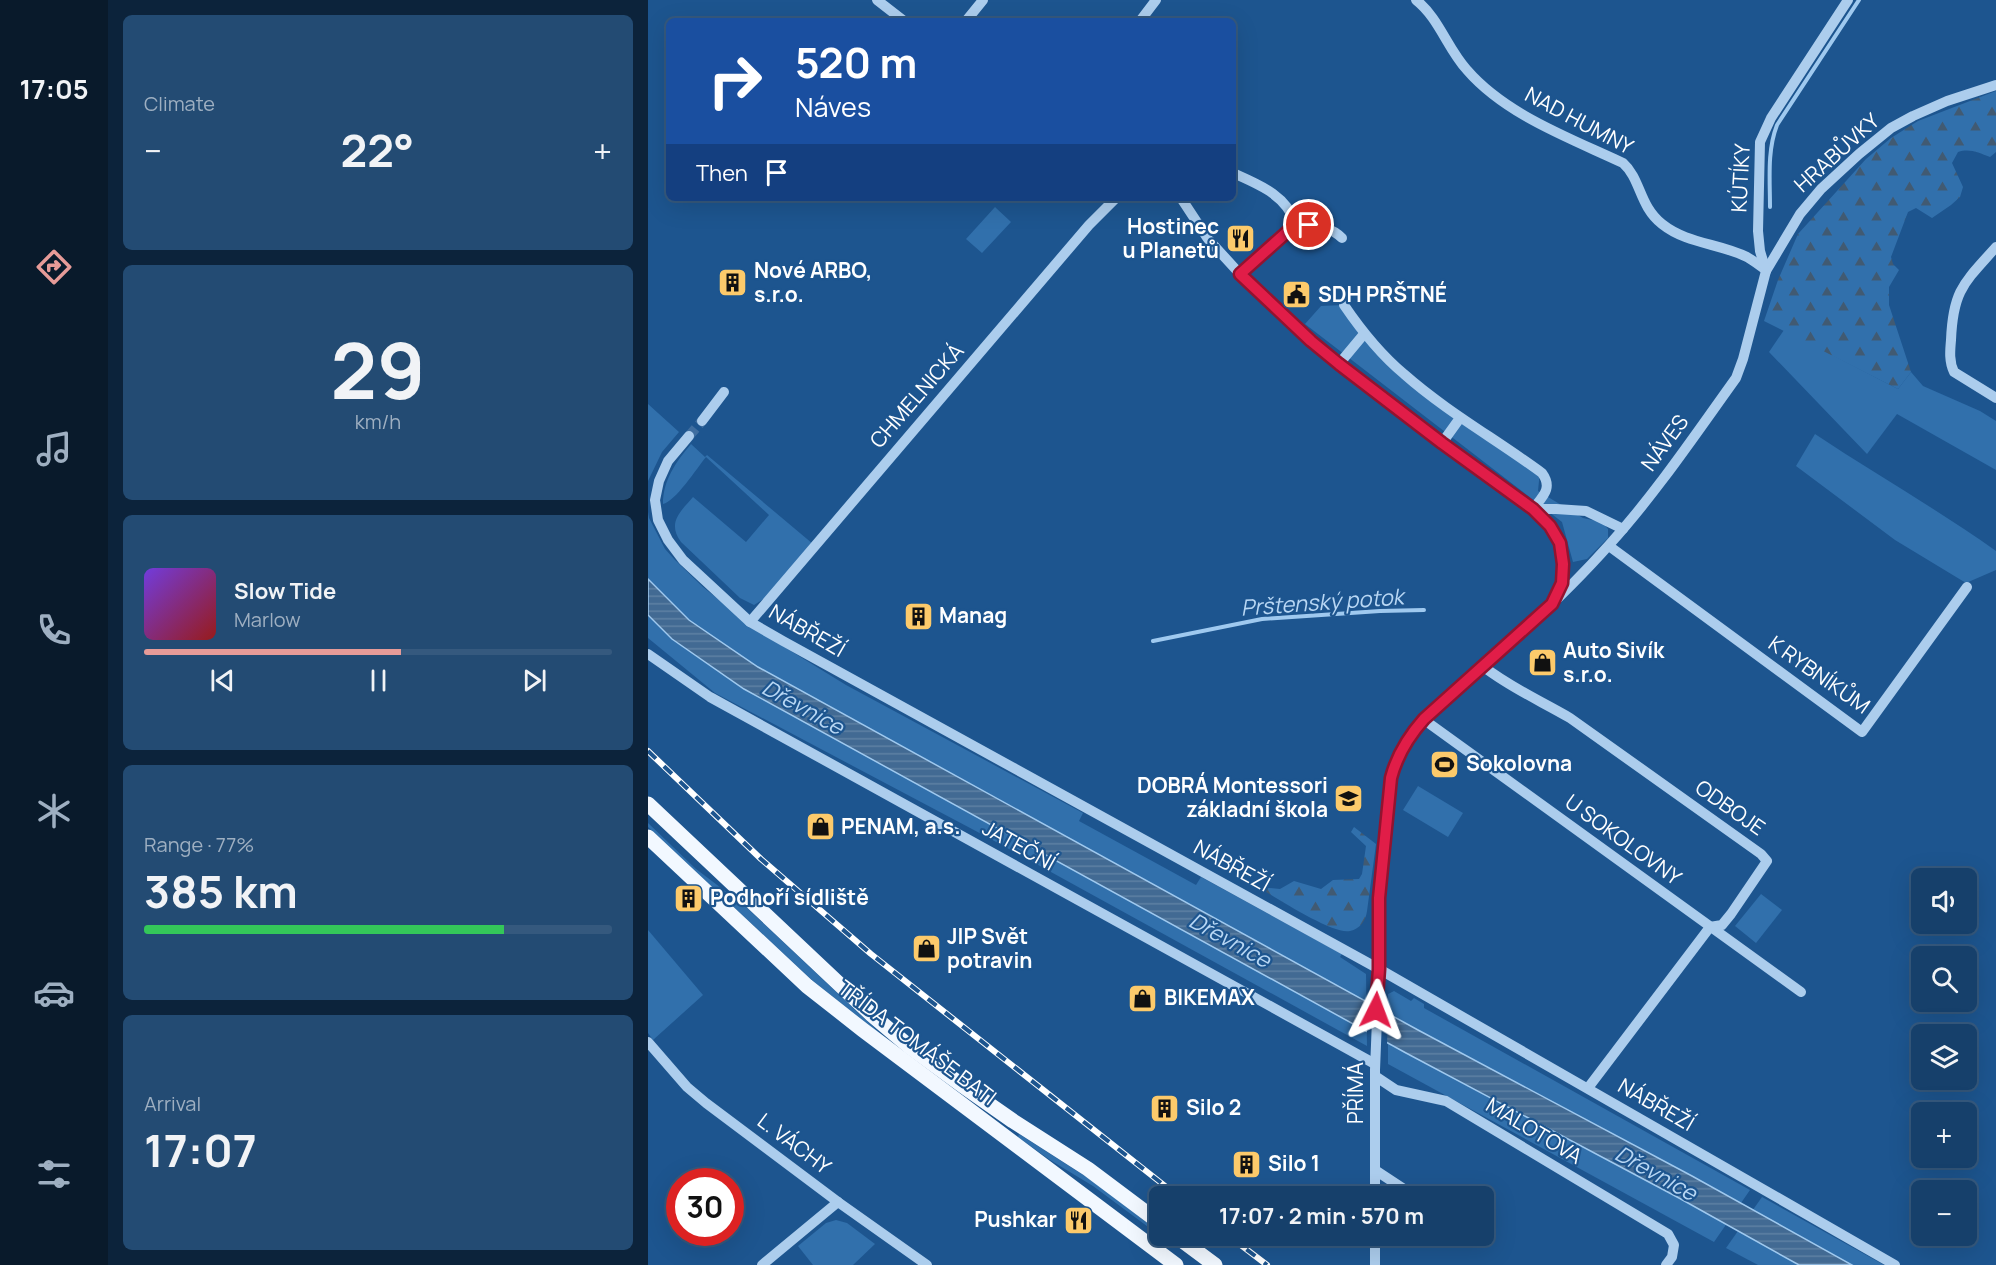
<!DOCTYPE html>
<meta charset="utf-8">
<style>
body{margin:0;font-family:Manrope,sans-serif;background:#234b73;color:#f1f3f6;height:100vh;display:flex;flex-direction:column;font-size:22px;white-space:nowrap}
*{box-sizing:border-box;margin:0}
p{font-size:20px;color:#9eafc1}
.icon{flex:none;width:33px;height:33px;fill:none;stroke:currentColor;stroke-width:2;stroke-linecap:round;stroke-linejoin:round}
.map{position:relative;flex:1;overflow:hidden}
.sheet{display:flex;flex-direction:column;gap:15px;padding:15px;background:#0c233b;width:540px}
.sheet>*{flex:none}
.guide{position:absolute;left:18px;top:18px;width:570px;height:183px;border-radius:9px;box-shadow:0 6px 24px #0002,0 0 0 2px #35597e;background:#1a4fa0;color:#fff;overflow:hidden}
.tools{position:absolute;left:1263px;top:868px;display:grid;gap:12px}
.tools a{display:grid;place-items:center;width:66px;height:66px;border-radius:9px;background:#16406b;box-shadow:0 6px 24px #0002,0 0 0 2px #35597e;font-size:30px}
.speed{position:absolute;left:18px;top:1168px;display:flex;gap:12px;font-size:30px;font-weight:700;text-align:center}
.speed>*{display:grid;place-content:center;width:78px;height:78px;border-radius:50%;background:#16406b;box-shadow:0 6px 24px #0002,0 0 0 2px #35597e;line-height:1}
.speed .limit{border:9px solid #d22;background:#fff;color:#111}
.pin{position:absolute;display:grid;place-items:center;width:51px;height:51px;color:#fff;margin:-26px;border:3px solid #fff;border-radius:50%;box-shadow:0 2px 6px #0007}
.me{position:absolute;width:66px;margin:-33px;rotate:3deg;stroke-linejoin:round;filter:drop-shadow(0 0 4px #0008)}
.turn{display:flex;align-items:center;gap:21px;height:126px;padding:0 30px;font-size:27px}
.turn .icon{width:78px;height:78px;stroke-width:2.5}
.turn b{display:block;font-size:42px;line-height:51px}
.then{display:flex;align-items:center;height:57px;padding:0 30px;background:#0003;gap:12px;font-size:22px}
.big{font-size:45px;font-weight:700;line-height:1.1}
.sheet .tile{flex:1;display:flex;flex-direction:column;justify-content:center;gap:9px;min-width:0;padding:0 21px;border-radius:9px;background:#234b73}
.sheet .dial{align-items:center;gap:0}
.dial b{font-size:78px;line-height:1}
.song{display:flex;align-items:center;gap:18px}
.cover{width:72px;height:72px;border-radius:9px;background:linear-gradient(135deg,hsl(260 70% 55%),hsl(0 70% 35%))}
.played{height:6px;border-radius:3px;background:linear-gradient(90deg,#e69b98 55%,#35597e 55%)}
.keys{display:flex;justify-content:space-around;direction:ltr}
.heat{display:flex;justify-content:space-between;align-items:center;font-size:33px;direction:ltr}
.charge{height:9px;border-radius:4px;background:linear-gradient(90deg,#34c759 77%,#35597e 0)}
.trip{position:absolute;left:501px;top:1186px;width:345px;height:60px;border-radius:9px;background:#16406b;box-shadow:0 6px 24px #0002,0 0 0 2px #35597e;font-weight:700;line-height:60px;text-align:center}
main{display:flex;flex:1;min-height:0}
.tab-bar{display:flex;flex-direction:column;width:108px;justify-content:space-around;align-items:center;background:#091a2b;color:#9eafc1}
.tab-bar .icon{width:42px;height:42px}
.tab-bar .selected{color:#e69b98}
.tab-bar b{font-size:27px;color:#f1f3f6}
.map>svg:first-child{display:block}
.green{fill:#3170ac}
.forest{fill:url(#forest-firs)}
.water{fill:url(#water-rules);stroke:#9fc9ef;stroke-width:1.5}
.pier{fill:#1d558f}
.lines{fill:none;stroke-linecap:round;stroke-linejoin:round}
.stream{stroke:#9fc9ef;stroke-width:4}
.minor-tunnel{stroke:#3f6ea0;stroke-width:10;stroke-dasharray:10 5;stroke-linecap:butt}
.minor{stroke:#accded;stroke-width:10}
.major{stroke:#f2f8ff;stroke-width:15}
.rail-casing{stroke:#fff;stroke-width:6}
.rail{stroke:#1d558f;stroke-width:4;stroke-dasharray:11;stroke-linecap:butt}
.route-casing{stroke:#92132f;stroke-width:15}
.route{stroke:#e11d48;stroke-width:10}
.labels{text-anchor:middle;stroke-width:4.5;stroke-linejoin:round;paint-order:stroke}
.street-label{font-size:21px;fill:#fff;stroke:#1d558f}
.poi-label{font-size:21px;font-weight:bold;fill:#fff;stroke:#1d558f;text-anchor:start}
.water-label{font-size:22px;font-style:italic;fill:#b8d7f4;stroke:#1d558f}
</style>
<main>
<nav class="tab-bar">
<b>17:05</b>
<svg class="icon selected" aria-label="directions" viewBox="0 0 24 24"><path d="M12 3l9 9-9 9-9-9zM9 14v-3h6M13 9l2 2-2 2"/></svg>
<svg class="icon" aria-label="music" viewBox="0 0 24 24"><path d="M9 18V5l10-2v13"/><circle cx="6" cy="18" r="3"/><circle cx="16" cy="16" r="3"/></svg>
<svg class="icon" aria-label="phone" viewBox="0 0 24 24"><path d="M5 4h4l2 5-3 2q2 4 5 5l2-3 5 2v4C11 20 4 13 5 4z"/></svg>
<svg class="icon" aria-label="climate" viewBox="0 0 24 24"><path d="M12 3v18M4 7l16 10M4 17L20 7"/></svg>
<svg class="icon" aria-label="car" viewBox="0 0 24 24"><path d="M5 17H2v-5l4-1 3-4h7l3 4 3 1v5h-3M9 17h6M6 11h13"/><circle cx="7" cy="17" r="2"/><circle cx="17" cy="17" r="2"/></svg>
<svg class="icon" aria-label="filters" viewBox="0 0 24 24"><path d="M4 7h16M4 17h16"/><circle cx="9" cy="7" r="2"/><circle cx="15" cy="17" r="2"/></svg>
</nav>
<section class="sheet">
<div class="tile"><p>Climate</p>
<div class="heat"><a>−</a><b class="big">22°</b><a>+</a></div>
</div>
<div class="tile dial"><b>29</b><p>km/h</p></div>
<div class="tile">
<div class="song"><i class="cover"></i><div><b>Slow Tide</b><p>Marlow</p></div></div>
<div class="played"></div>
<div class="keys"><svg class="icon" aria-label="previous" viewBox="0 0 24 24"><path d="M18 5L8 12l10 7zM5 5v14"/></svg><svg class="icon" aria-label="pause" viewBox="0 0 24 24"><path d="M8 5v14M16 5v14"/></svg><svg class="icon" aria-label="next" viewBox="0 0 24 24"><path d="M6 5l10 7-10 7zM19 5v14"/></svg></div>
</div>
<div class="tile"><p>Range · 77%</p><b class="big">385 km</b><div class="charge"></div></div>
<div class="tile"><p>Arrival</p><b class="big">17:07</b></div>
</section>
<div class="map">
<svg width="1348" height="1265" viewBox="0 0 1348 1265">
<defs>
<pattern id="forest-firs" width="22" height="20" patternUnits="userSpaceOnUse" patternTransform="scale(1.5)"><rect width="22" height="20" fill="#3170ac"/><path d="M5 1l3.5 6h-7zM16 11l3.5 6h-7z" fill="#415a72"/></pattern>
<pattern id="water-rules" width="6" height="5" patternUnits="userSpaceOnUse" patternTransform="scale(1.5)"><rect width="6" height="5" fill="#426a93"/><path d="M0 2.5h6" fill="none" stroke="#5e80a3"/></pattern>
</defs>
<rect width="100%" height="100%" fill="#1d558f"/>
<g class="green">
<polygon points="347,207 363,222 334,253 318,239"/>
<polygon points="696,305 755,374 892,471 890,491 935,518 954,522 960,529 960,538 939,559 925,562 914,522 657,324 673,306"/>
<polygon points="1136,330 1250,389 1263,372 1275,386 1332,411 1348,421 1348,470 1249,414 1219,454 1121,352"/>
<polygon points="0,404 31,432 14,452 0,481"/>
<path d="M1167 434C1227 474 1289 509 1348 551V570L1318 583 1247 540 1148 466Z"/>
<path d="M43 444 57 457 59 455 165 544 119 597 106 605 92 598 33 542C19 523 32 512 45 497L98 542 121 515 58 457C49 468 27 502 15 504 15 480 28 462 43 444Z"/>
<polygon points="0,512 1,518 17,549 27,560 55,587 107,629 198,685 435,813 431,821 548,885 553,877 694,954 692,957 718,974 719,1046 341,838 67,693 0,638"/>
<polygon points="770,786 815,813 800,837 755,810"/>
<polygon points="0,823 48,869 97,906 236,1037 165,981 0,827"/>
<polygon points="1113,894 1134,910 1108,943 1087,926"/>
<polygon points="0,930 55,995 5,1040 0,1033"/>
<polygon points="746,991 763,1001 766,998 776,1004 776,1008 1102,1190 1066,1242 740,1064 740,994"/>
<polygon points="371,1134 443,1180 511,1232 511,1235 445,1186 402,1160 370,1137"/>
<polygon points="1114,1197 1236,1265 1110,1265 1078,1248"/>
<polygon points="188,1220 199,1223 227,1244 205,1265 165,1265 150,1246 178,1223"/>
</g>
<g class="forest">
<path d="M1348 91V152L1342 157C1331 153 1322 148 1310 152L1304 163 1315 187 1312 197 1303 205 1284 218 1268 208 1260 212 1243 257 1245 264 1251 270 1241 287V305L1263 372 1250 389 1116 321 1130 280 1150 234 1218 159 1243 138 1270 121Z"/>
<path d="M706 827 728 844 719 911C718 920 712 929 702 931 685 935 627 897 610 887L632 889 646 881 673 889 685 880 711 879 714 874 718 846 703 832Z"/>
</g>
<polygon class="water" points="0,579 41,620 110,667 770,1030 1044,1176 1204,1265 1151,1265 1031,1198 758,1053 96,689 24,639 0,615"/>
<polygon class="pier" points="719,999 740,1010 739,1046 719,1035"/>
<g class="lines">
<g class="stream">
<path d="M1122 207C1122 179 1119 151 1129 125L1211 0"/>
<polyline points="505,641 614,619 732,611 776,610"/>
</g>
<polyline class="minor-tunnel" points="41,436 54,421"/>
<g class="minor">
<polyline points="229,0 256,21"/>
<path d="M768 0C791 18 799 48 819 70 858 115 922 138 975 163 993 179 991 206 1014 224 1039 244 1071 243 1099 257 1106 261 1112 266 1118 270"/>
<polyline points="318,21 335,0"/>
<polyline points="492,21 508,0"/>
<path d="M585 173C612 185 638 195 648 224 665 226 681 225 694 238"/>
<polyline points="533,198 560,239 592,274 663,341 794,443 885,509 902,526 912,543 915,564 914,583 909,595"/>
<path d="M1348 247C1316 283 1305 290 1303 340 1302 351 1301 362 1306 372L1348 398"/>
<polyline points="1118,271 1152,214 1173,189 1211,154 1243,128 1265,116 1299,101 1348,85"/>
<polyline points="592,274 648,224"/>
<path d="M696 305C713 330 732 354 756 374 799 412 848 439 894 473 905 488 895 496 885 509"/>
<polyline points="691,364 716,334"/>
<polyline points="54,421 76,392"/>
<polyline points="41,436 20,461 11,481 7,500 10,520 20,540 35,560 102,622 135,641 731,969 1247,1265"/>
<polyline points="794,443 812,418"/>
<polyline points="885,509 908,509 938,511 975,529"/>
<polyline points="961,546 1214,732 1319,587"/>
<polyline points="102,622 441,225 468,198"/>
<polyline points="0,654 62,697 727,1064"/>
<path d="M836 667C863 688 893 701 922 718L1113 854 1119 861 1083 914 1074 925 1062 927 940 1088"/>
<polyline points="775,719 1153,992"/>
<polyline points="0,1042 39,1087 58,1103 190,1202 279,1265"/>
<polyline points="727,1076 748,1090 798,1101 1020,1234 1026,1245 1024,1257 1018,1265"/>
<polyline points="727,1170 768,1197"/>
<path d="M727 1197V1070L731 969V898L743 778C749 755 760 737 775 719 840 663 905 608 961 545 1008 493 1047 435 1088 378L1095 359 1118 271 1112 251 1110 231 1112 142 1123 118 1200 0"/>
<polyline points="114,1265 190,1202"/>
<polyline points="727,1265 727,1236"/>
</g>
<g class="major">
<polyline points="0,804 224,1015 263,1048 315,1086 365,1121 440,1169 512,1223"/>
<polyline points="0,837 159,986 215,1030 528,1265"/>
<polyline points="528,1236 567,1265"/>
</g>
<defs>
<g id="rail">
<polyline points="0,751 113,859 223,954 531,1197"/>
<polyline points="581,1236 619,1265"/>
</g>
</defs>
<use href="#rail" class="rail-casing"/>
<use href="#rail" class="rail"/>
</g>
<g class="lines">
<defs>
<path id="route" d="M661 225 648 224 592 274 663 341 691 364 794 443 885 509 902 526 912 543 915 564 914 583 904 604 776 719C760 737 749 755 743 778L731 898V969L728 1010"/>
</defs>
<use href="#route" class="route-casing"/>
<use href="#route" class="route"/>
</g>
<defs>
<symbol id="restaurant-square" viewBox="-11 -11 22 22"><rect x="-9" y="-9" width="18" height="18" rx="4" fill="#fcca6b" stroke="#1d558f"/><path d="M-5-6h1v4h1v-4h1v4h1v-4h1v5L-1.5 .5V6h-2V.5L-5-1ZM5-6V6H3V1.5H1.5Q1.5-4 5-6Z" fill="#111"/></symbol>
<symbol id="building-square" viewBox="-11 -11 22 22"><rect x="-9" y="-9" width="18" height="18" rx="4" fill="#fcca6b" stroke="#1d558f"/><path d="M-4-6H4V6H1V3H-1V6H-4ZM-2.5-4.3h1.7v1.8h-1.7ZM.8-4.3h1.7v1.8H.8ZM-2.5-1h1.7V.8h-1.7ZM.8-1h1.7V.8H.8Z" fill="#111"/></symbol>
<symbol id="civic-square" viewBox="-11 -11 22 22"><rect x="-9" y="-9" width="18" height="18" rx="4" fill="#fcca6b" stroke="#1d558f"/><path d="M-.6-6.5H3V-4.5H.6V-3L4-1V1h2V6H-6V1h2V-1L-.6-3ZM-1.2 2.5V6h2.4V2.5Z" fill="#111"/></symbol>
<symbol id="shop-square" viewBox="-11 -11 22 22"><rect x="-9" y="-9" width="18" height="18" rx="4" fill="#fcca6b" stroke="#1d558f"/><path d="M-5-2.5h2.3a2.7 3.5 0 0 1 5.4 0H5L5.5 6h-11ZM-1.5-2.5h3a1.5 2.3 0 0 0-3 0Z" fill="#111"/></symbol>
<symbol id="stadium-square" viewBox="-11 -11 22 22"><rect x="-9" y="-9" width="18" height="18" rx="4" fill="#fcca6b" stroke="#1d558f"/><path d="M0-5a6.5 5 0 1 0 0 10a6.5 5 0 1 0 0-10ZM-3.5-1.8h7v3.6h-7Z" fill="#111"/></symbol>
<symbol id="school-square" viewBox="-11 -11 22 22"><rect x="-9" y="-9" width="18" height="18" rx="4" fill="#fcca6b" stroke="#1d558f"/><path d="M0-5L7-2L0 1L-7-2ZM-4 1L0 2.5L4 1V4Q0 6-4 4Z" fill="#111"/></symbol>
</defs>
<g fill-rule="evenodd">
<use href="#restaurant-square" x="576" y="222" width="33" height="33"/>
<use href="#building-square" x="68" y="266" width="33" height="33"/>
<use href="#civic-square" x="632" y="278" width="33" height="33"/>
<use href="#building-square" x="254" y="600" width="33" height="33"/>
<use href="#shop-square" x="878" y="646" width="33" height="33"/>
<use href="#stadium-square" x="780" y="748" width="33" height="33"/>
<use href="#school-square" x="684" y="782" width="33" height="33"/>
<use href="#shop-square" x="156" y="810" width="33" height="33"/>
<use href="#building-square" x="24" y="882" width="33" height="33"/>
<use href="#shop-square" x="262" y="932" width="33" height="33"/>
<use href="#shop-square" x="478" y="982" width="33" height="33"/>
<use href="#building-square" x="500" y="1092" width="33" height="33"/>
<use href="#building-square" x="582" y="1148" width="33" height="33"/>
<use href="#restaurant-square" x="414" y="1204" width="33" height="33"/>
</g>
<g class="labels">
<g class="street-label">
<text transform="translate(931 121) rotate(28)" y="7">NAD HUMNY</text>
<text transform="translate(1189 153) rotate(-42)" y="7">HRABŮVKY</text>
<text transform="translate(1093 178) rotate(-87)" y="7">KÚTÍKY</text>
<text transform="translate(269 396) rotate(-49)" y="7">CHMELNICKÁ</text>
<text transform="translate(1017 443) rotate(-54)" y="7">NÁVES</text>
<text transform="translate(159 631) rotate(30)" y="7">NÁBŘEŽÍ</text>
<text transform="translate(1171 675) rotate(35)" y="7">K RYBNÍKŮM</text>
<text transform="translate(1082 808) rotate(35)" y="7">ODBOJE</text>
<text transform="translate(975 840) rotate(36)" y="7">U SOKOLOVNY</text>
<text transform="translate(371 846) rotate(29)" y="7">JATEČNÍ</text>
<text transform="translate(584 866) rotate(29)" y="7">NÁBŘEŽÍ</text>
<text transform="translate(269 1043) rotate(37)" y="7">TŘÍDA TOMÁŠE BATI</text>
<text transform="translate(708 1093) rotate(-90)" y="7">PŘÍMÁ</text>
<text transform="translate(1008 1105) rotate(30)" y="7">NÁBŘEŽÍ</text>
<text transform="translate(886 1131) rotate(31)" y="7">MALOTOVA</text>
<text transform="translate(146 1144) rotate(37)" y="7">L. VÁCHY</text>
</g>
<g class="poi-label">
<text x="571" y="234" text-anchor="end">Hostinec<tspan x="571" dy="24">u Planetů</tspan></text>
<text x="106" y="278">Nové ARBO,<tspan x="106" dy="24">s.r.o.</tspan></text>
<text x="670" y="302">SDH PRŠTNÉ</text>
<text x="291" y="623">Manag</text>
<text x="915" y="658">Auto Sivík<tspan x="915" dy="24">s.r.o.</tspan></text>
<text x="818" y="771">Sokolovna</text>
<text x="680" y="793" text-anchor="end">DOBRÁ Montessori<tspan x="680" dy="24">základní škola</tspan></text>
<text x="193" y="834">PENAM, a.s.</text>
<text x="62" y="905">Podhoří sídliště</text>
<text x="299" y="944">JIP Svět<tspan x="299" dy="24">potravin</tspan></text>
<text x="516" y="1005">BIKEMAX</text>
<text x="538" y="1115">Silo 2</text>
<text x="620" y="1171">Silo 1</text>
<text x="409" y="1227" text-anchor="end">Pushkar</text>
</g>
<g class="water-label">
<text transform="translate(674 602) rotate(-4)" y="8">Prštenský potok</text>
<text transform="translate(155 707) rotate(29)" y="8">Dřevnice</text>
<text transform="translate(582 940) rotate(29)" y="8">Dřevnice</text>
<text transform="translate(1008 1173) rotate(29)" y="8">Dřevnice</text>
</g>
</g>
</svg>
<div class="tools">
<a><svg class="icon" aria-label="sound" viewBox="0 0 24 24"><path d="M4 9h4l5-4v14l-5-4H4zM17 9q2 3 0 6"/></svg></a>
<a><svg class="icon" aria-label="search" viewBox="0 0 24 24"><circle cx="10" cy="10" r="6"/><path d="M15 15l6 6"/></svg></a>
<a><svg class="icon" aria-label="layers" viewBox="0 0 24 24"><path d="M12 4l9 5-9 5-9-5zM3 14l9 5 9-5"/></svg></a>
<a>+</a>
<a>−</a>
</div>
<div class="speed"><div class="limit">30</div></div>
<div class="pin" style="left:661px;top:225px;background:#d93025"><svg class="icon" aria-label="arrive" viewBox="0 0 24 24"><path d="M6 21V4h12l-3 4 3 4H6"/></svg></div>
<svg class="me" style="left:728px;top:1010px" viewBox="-20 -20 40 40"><path d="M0-17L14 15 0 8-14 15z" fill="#e11d48" stroke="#fff" stroke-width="4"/></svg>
<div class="trip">17:07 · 2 min · 570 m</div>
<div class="guide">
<div class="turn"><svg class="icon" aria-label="right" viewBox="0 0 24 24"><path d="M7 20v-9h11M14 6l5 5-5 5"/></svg><div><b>520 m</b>Náves</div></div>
<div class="then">Then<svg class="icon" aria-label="arrive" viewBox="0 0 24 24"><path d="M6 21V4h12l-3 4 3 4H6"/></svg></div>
</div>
</div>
</main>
